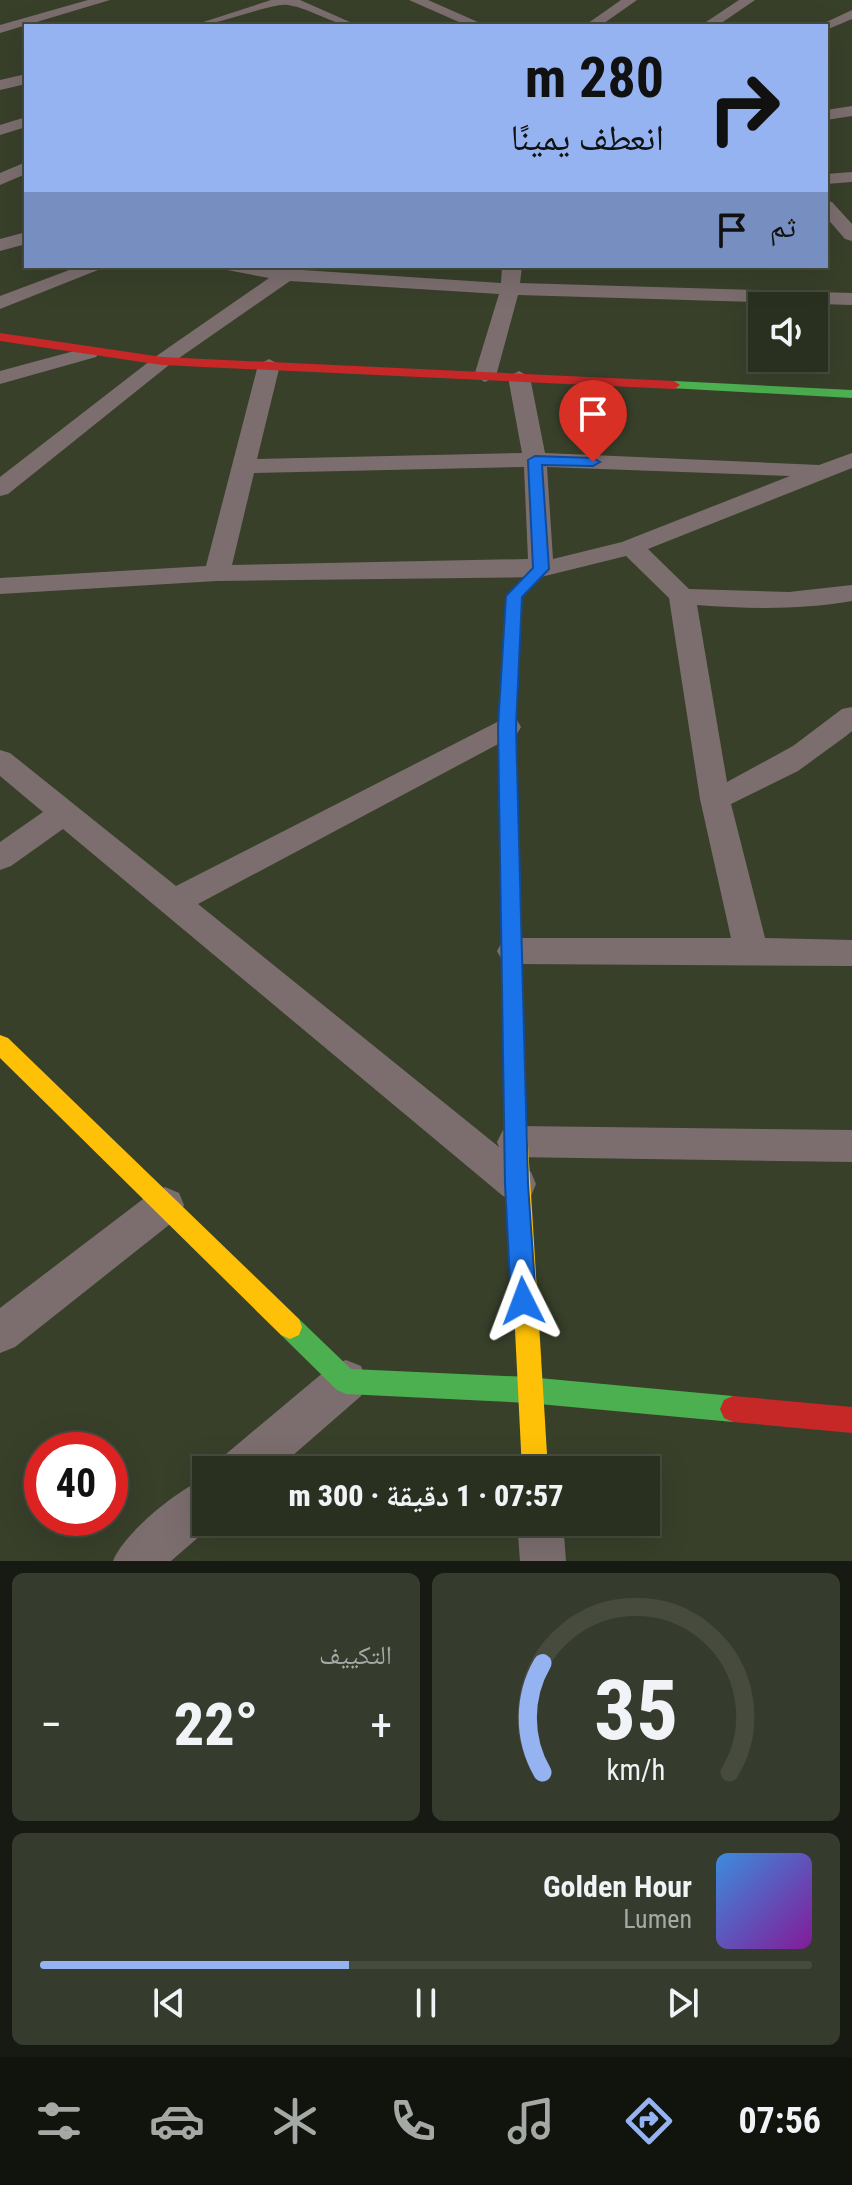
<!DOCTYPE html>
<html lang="ar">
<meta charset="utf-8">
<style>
body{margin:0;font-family:"Roboto Condensed","Noto Naskh Arabic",sans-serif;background:#363c2d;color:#f1f3f6;direction:rtl;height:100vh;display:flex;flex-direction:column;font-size:30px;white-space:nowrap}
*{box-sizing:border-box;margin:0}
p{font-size:26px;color:#a5a9a5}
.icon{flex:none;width:44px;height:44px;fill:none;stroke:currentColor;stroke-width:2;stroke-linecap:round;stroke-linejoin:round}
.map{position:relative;height:1561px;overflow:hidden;direction:ltr}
.drawer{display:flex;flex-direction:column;gap:12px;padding:12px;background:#171a12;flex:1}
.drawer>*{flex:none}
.top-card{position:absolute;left:24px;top:24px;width:804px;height:244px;border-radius:0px;box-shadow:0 8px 32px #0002,0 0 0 2px #464b3e;direction:rtl;background:#95b2f1;color:#111;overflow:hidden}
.fabs{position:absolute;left:748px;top:292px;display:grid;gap:16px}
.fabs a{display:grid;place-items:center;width:80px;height:80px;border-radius:0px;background:#2a3020;box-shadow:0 8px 32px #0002,0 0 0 2px #464b3e;font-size:40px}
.speed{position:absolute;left:24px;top:1432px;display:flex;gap:16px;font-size:40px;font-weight:700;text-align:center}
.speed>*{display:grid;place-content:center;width:104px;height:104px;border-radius:50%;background:#2a3020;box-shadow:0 8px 32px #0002,0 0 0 2px #464b3e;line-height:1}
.speed .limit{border:12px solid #d22;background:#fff;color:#111}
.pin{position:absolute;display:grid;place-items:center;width:68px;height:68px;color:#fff;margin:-82px -34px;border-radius:50% 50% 50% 0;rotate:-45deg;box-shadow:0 0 8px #0007}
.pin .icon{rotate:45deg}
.me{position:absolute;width:88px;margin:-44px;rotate:357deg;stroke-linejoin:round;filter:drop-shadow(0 0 6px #0008)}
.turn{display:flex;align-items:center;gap:28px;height:168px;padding:0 32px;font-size:36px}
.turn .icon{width:104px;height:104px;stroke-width:2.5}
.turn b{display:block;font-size:56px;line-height:68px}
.then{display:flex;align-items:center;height:76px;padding:0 32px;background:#0003;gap:16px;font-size:30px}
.big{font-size:60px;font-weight:800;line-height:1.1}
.drawer .card{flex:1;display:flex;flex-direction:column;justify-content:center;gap:12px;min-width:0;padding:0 28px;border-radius:12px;background:#363c2d}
.drawer .dial{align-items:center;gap:0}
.dial svg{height:208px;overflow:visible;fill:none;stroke:#464b3e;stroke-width:7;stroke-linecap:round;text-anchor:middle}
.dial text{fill:#f1f3f6;stroke:none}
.song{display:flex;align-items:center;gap:24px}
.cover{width:96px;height:96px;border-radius:12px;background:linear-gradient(135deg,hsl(210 70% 55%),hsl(290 70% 35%))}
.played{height:8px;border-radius:4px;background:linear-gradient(90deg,#95b2f1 40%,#464b3e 40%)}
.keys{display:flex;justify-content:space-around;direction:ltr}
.heat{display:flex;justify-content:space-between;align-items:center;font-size:44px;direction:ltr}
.drawer .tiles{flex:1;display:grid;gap:12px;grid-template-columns:1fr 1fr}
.card:last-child{grid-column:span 2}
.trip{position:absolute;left:192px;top:1456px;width:468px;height:80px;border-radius:0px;background:#2a3020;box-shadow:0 8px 32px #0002,0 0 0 2px #464b3e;font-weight:800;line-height:80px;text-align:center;direction:rtl}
.tabs{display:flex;height:128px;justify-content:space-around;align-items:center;background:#11130d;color:#a5a9a5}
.tabs .icon{width:56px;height:56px}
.tabs .selected{color:#95b2f1}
.tabs b{font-size:36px;color:#f1f3f6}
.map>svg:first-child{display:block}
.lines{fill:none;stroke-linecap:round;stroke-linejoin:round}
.street{fill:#7c6e6f;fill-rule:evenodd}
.fast{fill:#4caf50;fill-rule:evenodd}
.slow{fill:#ffc107;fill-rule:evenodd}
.jam{fill:#c62828;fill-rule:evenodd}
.route{fill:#1a73e8;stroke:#114b97;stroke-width:2}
</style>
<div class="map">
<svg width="852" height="1561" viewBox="0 0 852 1561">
<rect width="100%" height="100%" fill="#38402a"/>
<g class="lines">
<g class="street">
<polygon points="88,0 110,0 0,33 0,25"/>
<path d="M271 0H300L359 26C332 26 314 9 288 5 272 2 219 26 191 26Z"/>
<polygon points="409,0 428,0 487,26 468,26"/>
<polygon points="621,0 637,0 600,26 584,26"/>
<polygon points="739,0 755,0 717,26 700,26"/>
<polygon points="852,10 852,19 826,30 826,26 818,26"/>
<polygon points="26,74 26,84 0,90 0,80"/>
<polygon points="852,106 852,116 826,120 826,110"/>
<polygon points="26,117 26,127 0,135 0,125"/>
<polygon points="26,162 26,174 0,185 0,173"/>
<polygon points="852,172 852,182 826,184 826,174"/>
<polygon points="826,201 832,202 852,224 852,241 845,239 826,217"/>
<polygon points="26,232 26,244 0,251 0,239"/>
<polygon points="80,266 108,266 0,309 0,296"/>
<polygon points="224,266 300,266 302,270 501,283 502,266 522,266 520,283 852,293 852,305 518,295 496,376 485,382 474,376 499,294 290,281 169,365 8,494 0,496 0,477 155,357 269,278 227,270"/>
<polygon points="89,347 96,349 99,353 96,357 0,384 0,371"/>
<path d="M269 359 280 365 257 459 522 453 508 377 519 371 530 377 545 453 819 465 852 453V468L648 549 689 589 789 592 852 585V601C800 610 749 609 697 605L727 782 793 746 842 709 852 707V731L846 736 798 771 731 804 765 938 852 940V966L514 964 502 960 497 951 502 942 514 938H731L700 799 669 598 626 556 541 577 217 581 0 594V578L206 566 258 365ZM524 467 528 559 232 565 254 473ZM547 467 790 476 622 542 553 559Z"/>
<polygon points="507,717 517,720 521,727 517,734 198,904 499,1147 497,1142 503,1130 516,1126 852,1130 852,1162 512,1157 531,1172 536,1184 531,1196 517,1201 503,1196 63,829 11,866 0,870 0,842 43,812 0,776 0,750 10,753 176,886"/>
<polygon points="165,1187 179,1193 184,1205 179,1217 15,1347 0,1353 0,1308 151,1193"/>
<polygon points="346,1360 361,1366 367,1381 361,1396 276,1470 220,1470 226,1454 331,1366"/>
<path d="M206 1478V1522H216L171 1561H113C124 1533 177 1490 206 1478Z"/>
<polygon points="517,1522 563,1522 566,1561 520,1561"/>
</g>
<g class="fast">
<polygon points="674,381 852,390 852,398 669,388 669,382"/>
<polygon points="290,1315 299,1319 351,1369 528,1377 733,1396 742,1400 746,1409 742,1418 733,1422 528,1403 346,1394 337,1390 281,1335 278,1327 281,1319"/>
</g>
<g class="slow">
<polygon points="0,1035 8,1038 299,1319 302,1327 299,1335 290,1339 281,1335 0,1058"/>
<polygon points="516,1119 524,1122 527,1129 548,1470 522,1470 505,1129 508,1122"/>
</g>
<g class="jam">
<polygon points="0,333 162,357 674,381 680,385 674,389 162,365 0,341"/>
<polygon points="541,564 549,569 522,597 516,727 527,1129 524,1136 516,1139 508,1136 505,1129 498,727 506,596 536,566"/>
<polygon points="733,1396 852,1407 852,1433 733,1422 724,1418 720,1409 724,1400"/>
</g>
</g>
<polygon class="route" points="535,456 593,458 600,462 593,466 542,465 549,569 522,597 516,727 528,1184 536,1301 532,1310 523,1313 515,1310 511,1301 505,1184 498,727 506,596 533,568 528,460"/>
</svg>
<div class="fabs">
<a><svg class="icon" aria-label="sound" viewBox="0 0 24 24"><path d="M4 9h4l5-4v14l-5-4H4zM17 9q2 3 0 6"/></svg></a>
</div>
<div class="speed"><div class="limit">40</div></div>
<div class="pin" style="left:593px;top:462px;background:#d93025"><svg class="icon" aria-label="arrive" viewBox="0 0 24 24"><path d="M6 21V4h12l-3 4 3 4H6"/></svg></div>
<svg class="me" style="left:523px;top:1301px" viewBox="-20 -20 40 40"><path d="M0-17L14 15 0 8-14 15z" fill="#1a73e8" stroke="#fff" stroke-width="4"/></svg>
<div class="trip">07:57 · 1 دقيقة · 300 m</div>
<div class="top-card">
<div class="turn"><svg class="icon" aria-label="right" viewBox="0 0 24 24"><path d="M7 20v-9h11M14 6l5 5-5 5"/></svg><div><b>280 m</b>انعطف يمينًا</div></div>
<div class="then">ثم<svg class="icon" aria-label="arrive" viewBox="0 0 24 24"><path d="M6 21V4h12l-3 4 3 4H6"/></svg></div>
</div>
</div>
<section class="drawer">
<div class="tiles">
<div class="card dial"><svg viewBox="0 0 100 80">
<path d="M14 69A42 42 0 1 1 86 69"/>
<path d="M14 69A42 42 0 0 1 14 27" stroke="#95b2f1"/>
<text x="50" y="56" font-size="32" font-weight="700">35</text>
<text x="50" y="72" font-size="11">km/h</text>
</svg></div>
<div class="card"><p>التكييف</p>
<div class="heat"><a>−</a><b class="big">22°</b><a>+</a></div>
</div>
<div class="card">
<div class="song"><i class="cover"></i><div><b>Golden Hour</b><p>Lumen</p></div></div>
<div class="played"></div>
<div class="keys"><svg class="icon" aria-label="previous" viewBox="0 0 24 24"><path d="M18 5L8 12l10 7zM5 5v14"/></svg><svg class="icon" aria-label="pause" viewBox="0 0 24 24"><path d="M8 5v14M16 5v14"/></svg><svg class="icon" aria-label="next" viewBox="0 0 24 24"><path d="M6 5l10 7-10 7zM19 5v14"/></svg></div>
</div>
</div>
</section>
<nav class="tabs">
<b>07:56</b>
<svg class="icon selected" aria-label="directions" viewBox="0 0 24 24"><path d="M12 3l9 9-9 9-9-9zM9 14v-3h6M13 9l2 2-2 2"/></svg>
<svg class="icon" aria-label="music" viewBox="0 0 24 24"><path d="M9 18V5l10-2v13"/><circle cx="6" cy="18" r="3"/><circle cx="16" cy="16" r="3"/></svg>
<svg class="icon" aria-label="phone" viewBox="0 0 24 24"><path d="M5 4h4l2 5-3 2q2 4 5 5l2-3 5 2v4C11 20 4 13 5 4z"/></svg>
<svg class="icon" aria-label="climate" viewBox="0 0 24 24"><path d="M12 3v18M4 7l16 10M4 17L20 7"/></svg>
<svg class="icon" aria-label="car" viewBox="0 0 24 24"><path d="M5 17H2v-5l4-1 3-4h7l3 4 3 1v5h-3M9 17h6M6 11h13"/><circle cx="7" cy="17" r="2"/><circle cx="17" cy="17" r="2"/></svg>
<svg class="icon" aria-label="filters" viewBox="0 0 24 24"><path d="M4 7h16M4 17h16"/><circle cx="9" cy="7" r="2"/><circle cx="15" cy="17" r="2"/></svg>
</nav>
